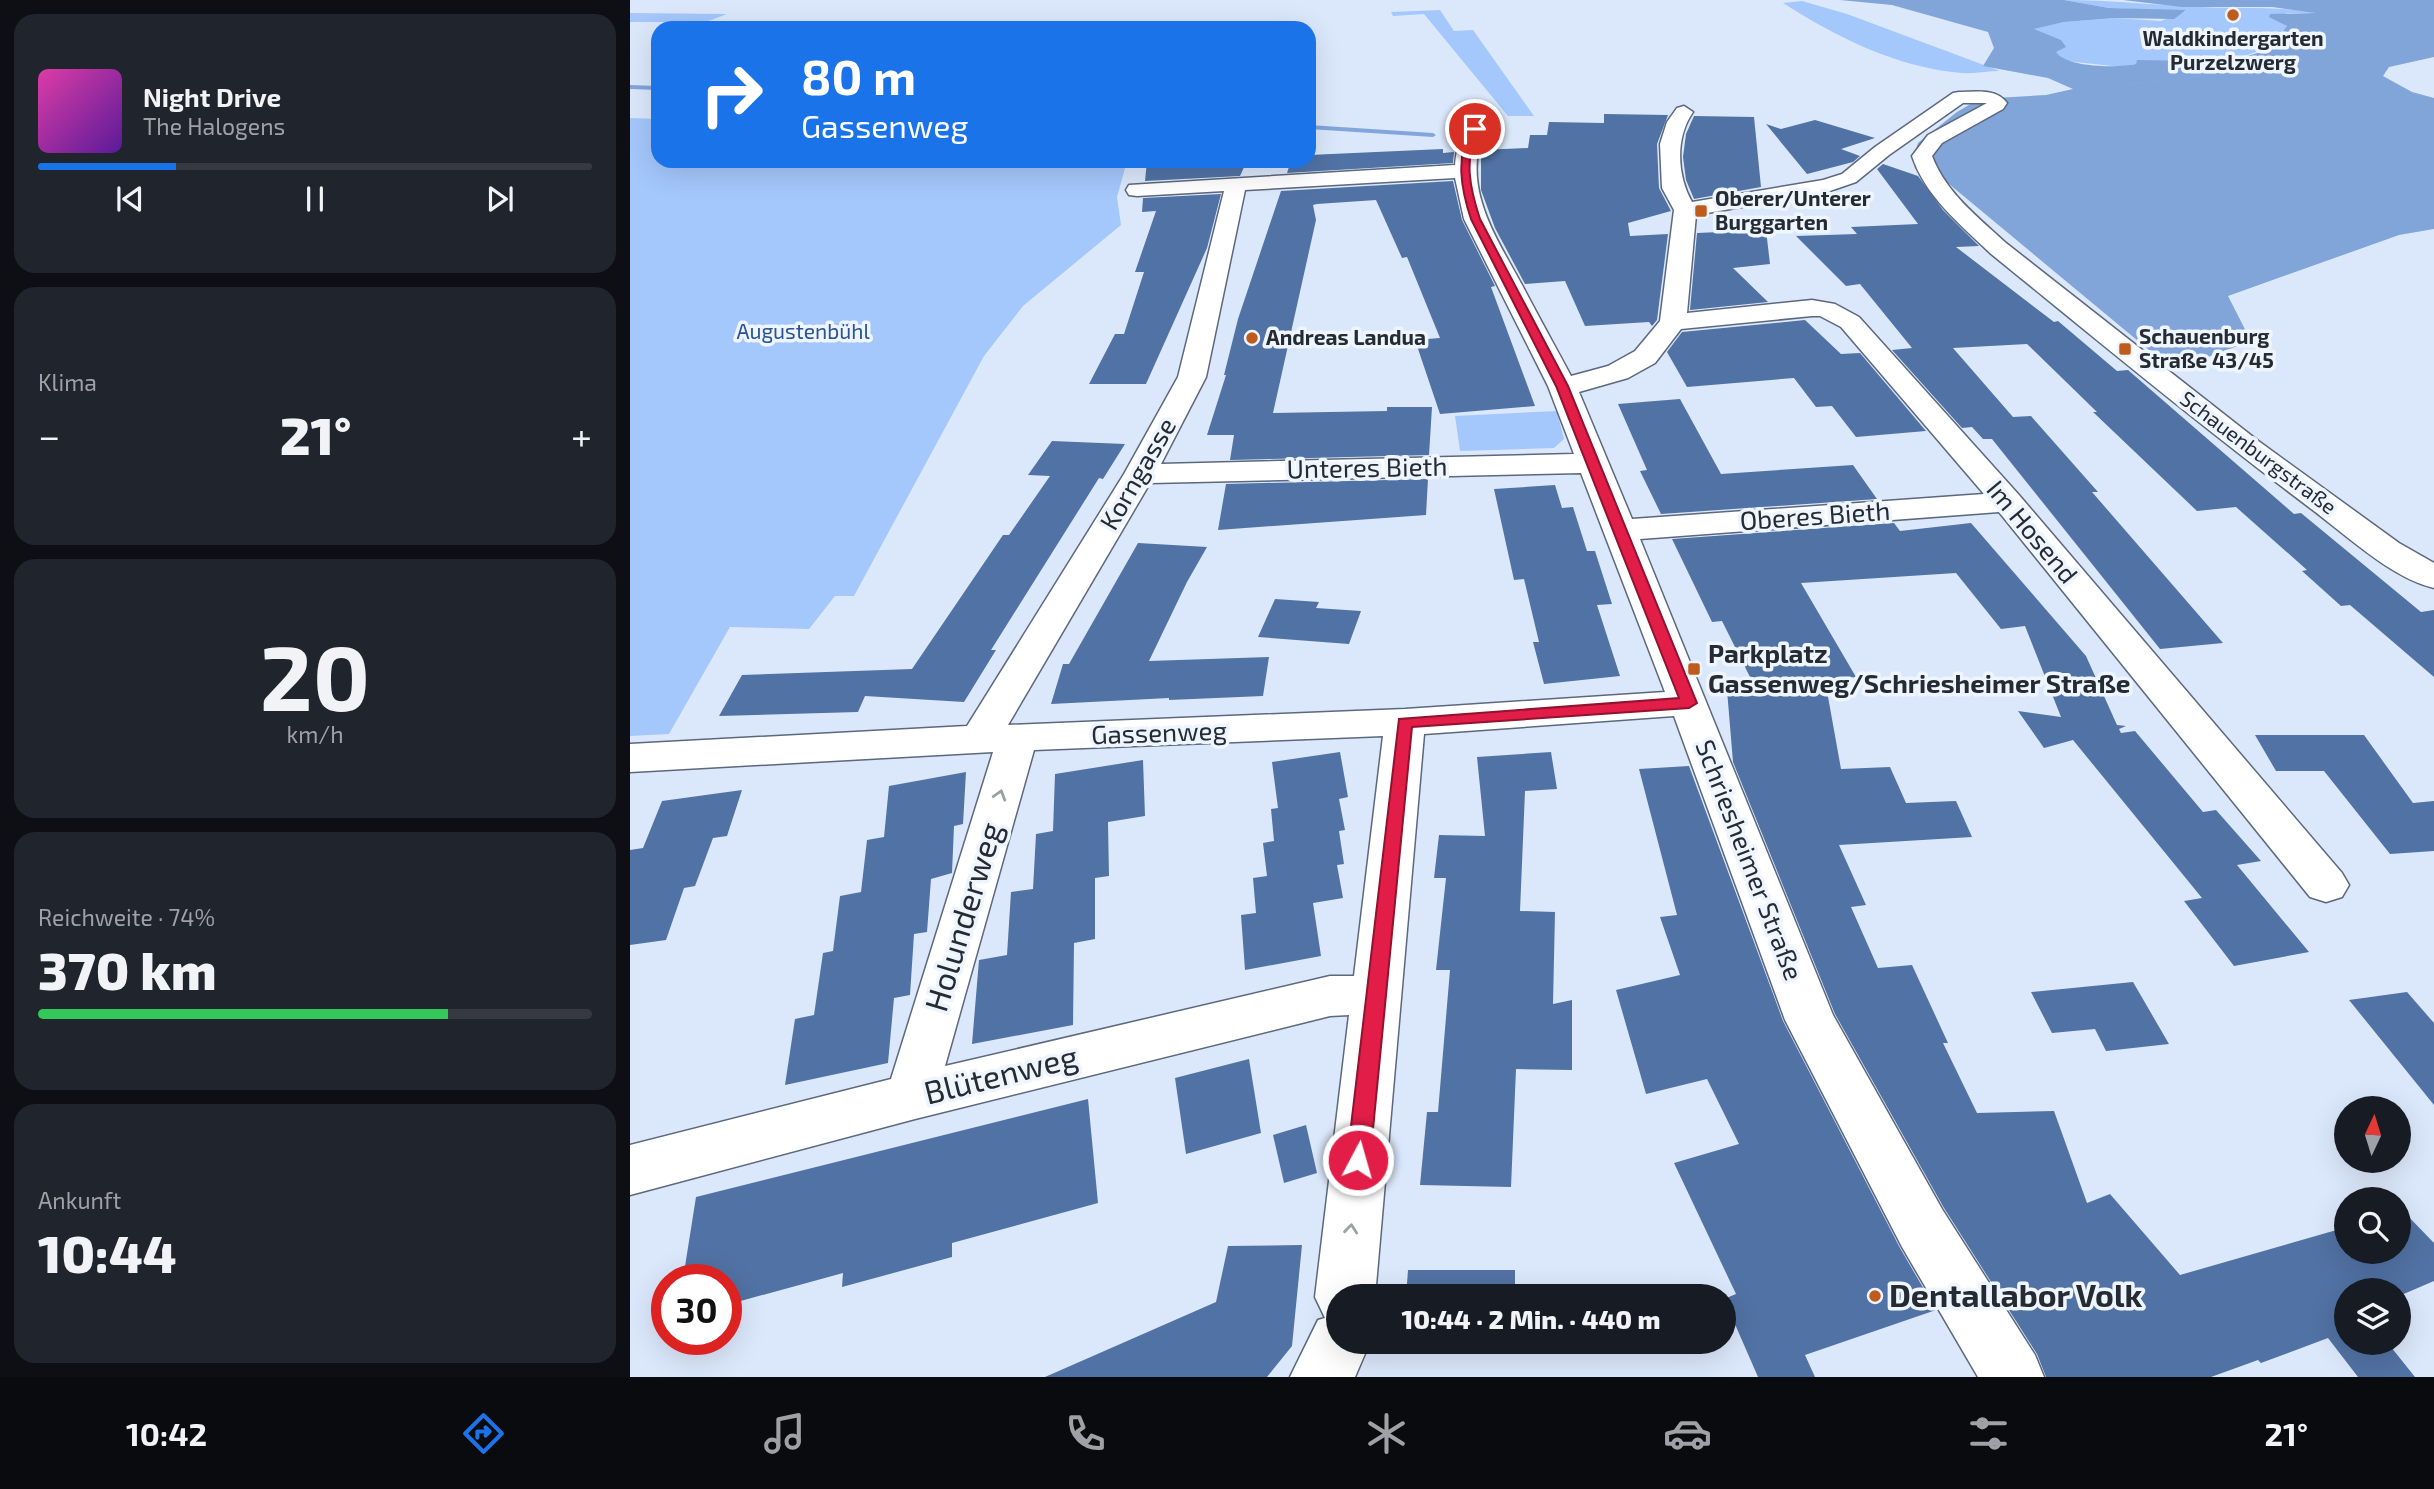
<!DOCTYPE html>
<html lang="de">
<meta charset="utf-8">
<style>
body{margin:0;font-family:"Exo 2",sans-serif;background:#20242c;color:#f1f3f6;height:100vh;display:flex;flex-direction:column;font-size:26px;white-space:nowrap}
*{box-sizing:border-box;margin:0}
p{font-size:23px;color:#9ea1a6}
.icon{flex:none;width:38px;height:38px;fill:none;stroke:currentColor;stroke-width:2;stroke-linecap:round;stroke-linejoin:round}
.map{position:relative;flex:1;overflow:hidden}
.details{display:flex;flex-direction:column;gap:14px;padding:14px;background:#0d0f14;width:630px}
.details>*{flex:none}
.banner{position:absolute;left:21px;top:21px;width:665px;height:147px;border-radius:21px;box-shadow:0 7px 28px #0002;background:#1a73e8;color:#fff;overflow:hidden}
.needle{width:46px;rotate:4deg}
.buttons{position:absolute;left:1704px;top:1096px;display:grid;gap:14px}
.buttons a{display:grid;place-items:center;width:77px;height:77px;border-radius:50%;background:#171b24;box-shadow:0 7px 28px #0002;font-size:35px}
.speed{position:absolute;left:21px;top:1264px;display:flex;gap:14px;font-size:35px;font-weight:700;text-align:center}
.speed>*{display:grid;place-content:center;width:91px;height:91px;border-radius:50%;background:#171b24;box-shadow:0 7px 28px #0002;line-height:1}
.speed .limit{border:10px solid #d22;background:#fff;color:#111}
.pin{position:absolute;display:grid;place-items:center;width:60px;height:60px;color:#fff;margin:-30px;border:4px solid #fff;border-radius:50%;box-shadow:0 2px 7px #0007}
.me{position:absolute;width:77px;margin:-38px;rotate:6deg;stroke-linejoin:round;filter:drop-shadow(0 0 5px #0008)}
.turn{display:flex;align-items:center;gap:24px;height:147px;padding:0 35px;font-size:32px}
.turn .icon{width:91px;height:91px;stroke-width:2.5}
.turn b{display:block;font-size:49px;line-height:60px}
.big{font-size:52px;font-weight:800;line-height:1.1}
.details .tile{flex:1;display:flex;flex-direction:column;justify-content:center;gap:10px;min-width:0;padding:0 24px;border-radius:21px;background:#20242c}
.details .dial{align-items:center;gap:0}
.dial b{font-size:91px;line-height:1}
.song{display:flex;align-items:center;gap:21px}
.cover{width:84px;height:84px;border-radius:10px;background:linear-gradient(135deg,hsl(320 70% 55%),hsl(270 70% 35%))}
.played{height:7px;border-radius:4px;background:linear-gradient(90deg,#1a73e8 25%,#363941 25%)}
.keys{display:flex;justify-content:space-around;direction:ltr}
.heat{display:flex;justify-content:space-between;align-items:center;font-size:38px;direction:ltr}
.charge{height:10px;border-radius:5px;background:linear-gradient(90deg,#34c759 74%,#363941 0)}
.trip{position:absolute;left:696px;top:1284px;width:410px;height:70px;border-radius:35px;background:#171b24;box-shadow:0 7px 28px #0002;font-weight:800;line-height:70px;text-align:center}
.menu{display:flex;height:112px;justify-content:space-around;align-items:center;background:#090b0e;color:#9ea1a6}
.menu .icon{width:49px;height:49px}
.menu .on{color:#1a73e8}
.menu b{font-size:32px;color:#f1f3f6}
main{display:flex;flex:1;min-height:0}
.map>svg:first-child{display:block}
.green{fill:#a4c7fc}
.forest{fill:#81a4d9}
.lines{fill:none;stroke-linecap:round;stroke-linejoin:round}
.stream{fill:#82a5db;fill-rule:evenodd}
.building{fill:#5172a4}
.minor-casing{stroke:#5b687d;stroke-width:3}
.minor{fill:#fff;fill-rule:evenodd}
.oneway{stroke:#9d9fa3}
.route{fill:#e11d48;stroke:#92132f;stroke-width:2}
.poi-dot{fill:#bd5c1d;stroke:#eef5fe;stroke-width:2.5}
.labels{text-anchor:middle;stroke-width:7;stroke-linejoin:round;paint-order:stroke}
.far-poi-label{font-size:21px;font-weight:bold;fill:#252a33;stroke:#eef5fe;text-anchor:start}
.far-park-label{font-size:21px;fill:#285394;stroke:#eef5fe}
.far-street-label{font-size:21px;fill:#252a33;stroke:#eef5fe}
.street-label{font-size:26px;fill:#252a33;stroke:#eef5fe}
.poi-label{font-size:26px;font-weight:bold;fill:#252a33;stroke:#eef5fe;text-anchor:start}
.near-street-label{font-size:32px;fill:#252a33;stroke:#eef5fe}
.near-poi-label{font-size:32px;font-weight:bold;fill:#252a33;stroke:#eef5fe;text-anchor:start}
</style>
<main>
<section class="details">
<div class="tile">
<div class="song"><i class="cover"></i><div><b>Night Drive</b><p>The Halogens</p></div></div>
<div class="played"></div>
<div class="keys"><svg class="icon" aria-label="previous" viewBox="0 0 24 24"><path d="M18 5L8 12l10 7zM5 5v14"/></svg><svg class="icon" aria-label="pause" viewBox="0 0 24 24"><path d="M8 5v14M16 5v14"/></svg><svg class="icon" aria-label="next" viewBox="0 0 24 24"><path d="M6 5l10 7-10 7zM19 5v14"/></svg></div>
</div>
<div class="tile"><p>Klima</p>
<div class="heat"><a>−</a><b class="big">21°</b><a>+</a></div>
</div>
<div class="tile dial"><b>20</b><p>km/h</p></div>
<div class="tile"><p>Reichweite · 74%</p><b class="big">370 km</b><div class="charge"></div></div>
<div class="tile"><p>Ankunft</p><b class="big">10:44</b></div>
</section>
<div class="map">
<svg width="1804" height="1377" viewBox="0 0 1804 1377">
<rect width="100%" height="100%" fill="#dbe8fb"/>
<g class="green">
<path d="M1434 0C1480 0 1524 5 1570 7 1611 9 1649 6 1690 13H1655L1658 41 1600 61 1508 60 1506 64 1492 67 1436 61 1428 56 1403 29 1434 22 1485 18 1531 21 1556 11 1479 8Z"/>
<path d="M1172 1 1217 14 1370 71C1358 71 1345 74 1332 73 1268 68 1206 37 1153 3Z"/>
<polygon points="810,10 824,31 843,30 904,116 878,116 794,14 763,16 761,12"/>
<polygon points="0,13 97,14 76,22 0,22"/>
<polygon points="0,118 28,119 28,161 497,161 487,197 491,225 393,306 354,356 224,596 205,596 179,629 100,627 39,734 0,736"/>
<polygon points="927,411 934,439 924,448 830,451 825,416"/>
</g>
<path class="forest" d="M1210 0H1434L1479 8 1556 10 1544 19 1485 18 1434 22 1404 29 1431 40 1436 47 1426 52C1437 68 1488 68 1506 64L1507 60 1600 61 1631 52 1633 48 1657 41 1651 34 1657 26 1639 17 1640 14 1686 13 1642 7H1552L1493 0H1804V57L1759 67 1753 76 1782 92 1804 98V229L1769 235 1598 296 1621 341 1543 370 1284 155 1288 143 1327 112 1349 99 1416 95 1443 89 1418 78 1353 66 1364 48 1358 32 1262 5Z"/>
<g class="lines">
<g class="stream">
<polygon points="1792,0 1797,0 1765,26 1761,26 1761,24"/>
<polygon points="1615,67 1617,70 1573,78 1455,90 1452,88 1573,74"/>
<polygon points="0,85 28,86 28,90 0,89"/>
<polygon points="679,125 803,133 806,135 803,137 679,129"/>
</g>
</g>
<g class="building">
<polygon points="974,114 1038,115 1027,144 1029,188 1041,211 998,223 1000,236 1038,234 1027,320 1022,326 1019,322 955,326 935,281 895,284 865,228 851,190 851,150 898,148 900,135 917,135 919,122 974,123"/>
<polygon points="1064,116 1124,117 1131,187 1064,199 1056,180 1053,157 1056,134"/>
<polygon points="1185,120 1245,138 1211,149 1230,156 1223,162 1177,174 1136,124 1151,129"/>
<polygon points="813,149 813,153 824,152 823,163 657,173 661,161 679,161 679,155"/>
<polygon points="517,161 547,161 547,168 615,165 610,176 515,181"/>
<polygon points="1253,164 1288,176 1313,210 1349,246 1326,247 1424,322 1428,321 1487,371 1498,370 1664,514 1671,513 1791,612 1804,610 1804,677 1720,605 1711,606 1672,571 1677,570 1606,507 1567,511 1463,412 1467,412 1397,344 1323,348 1383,417 1401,416 1468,492 1462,492 1593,643 1530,649 1362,439 1353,439 1342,427 1332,428 1262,350 1282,348 1230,284 1216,286 1166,236 1227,234 1221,227 1288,224 1247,169"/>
<polygon points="823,181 832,220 865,286 861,287 905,406 810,414 785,340 810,338 777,257 772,258 746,200 687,204 683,205 686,220 643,413 757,411 757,407 802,407 799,455 600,460 604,435 577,435 596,375 594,375 608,319 651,191"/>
<polygon points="591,194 577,248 516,384 459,384 485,334 494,334 514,272 505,272 526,211 512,212 513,198"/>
<polygon points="1136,230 1140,264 1103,268 1138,302 1060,310 1067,233"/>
<polygon points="1175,320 1211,354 1230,353 1296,431 1226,437 1202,406 1186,407 1164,378 1057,387 1037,352 1052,332"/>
<polygon points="1050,399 1091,474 1223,465 1247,499 1031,514 1010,471 1017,470 988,404"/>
<polygon points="422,441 495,444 473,479 469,478 361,650 366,650 334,702 235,696 228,712 89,716 112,675 282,669 373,535 379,535 420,476 398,475"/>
<polygon points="798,479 796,515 588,530 596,484"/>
<polygon points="925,485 932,508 943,507 957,551 965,551 982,604 967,605 990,676 914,684 903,642 909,642 894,579 884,580 864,489"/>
<polygon points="1264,523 1270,531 1341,523 1456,656 1487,725 1496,726 1489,729 1491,733 1505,731 1573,812 1586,810 1631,861 1607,865 1679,952 1604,966 1554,901 1572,898 1443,740 1414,748 1388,711 1431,717 1395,626 1371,629 1326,573 1171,583 1226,677 1195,680 1211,769 1260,767 1276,803 1326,801 1342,837 1209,845 1236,905 1221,907 1248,968 1282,965 1318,1043 1313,1043 1347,1113 1424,1111 1457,1203 1480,1194 1550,1275 1717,1227 1717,1251 1769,1251 1769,1212 1773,1211 1804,1243 1804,1281 1769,1296 1769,1290 1717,1290 1717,1342 1757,1342 1785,1377 1728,1377 1698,1338 1631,1363 1628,1360 1581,1377 1416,1377 1407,1354 1314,1208 1205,1014 1103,762 1097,690 1127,691 1092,621 1082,622 1042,539"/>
<polygon points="508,543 577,547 557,582 519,661 639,657 633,696 539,700 539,698 421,704 433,664 439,664"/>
<polygon points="645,599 689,602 686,608 731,611 719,644 628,637"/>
<polygon points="1625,735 1734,735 1783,803 1804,801 1804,851 1760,854 1694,771 1646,771"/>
<polygon points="710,752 718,797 709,799 715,830 709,831 714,864 707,865 713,898 683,903 691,956 615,970 611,915 626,913 623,878 637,876 633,843 644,841 641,809 648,808 642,762"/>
<polygon points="921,752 927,789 895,791 890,911 925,912 923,1004 942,1000 942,1070 886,1069 881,1187 790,1185 797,1112 808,1112 820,970 806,970 816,878 804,878 809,835 855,836 847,757"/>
<polygon points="513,760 515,816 478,822 479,876 465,878 465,939 444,943 443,1025 342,1044 349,960 377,955 381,892 403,889 406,834 423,831 425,774"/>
<polygon points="1059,766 1153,1021 1270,1248 1306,1310 1175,1355 1185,1377 1128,1377 1094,1299 1106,1294 1044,1163 1109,1144 1077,1079 1016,1094 986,990 1050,975 1030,917 1047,915 1009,769"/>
<polygon points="336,772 333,824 324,826 322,873 301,879 297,932 284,934 280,995 264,998 258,1063 155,1085 165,1019 184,1015 193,953 203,951 210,896 231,892 237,840 254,837 259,786"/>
<polygon points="112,790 97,836 83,838 65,886 54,888 36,940 0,945 0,850 13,848 32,801"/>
<polygon points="1503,982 1539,1044 1476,1051 1465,1029 1422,1033 1401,992"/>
<polygon points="1777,992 1804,1023 1804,1105 1719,1000"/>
<polygon points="619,1059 631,1133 556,1154 545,1078"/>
<polygon points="458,1099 468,1203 322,1243 322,1257 212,1287 213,1273 96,1305 96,1279 53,1279 66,1197"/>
<polygon points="676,1125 687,1173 654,1183 643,1135"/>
<polygon points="672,1245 662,1346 637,1377 415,1377 586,1302 598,1246"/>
<polygon points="778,1270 885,1270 885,1297 776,1297"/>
<polygon points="773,1342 884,1342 884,1346 773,1347"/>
</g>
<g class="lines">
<defs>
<path id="minor" d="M1329 92C1346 92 1366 88 1377 103L1373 109 1312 143 1302 156C1316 193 1348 217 1376 243L1627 440 1769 543 1804 563V588C1761 578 1715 534 1680 508 1571 426 1466 339 1360 253 1330 224 1295 196 1282 156L1298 135 1357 103H1333L1259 155 1226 182 1197 192 1066 215 1057 313 1182 300 1205 304 1229 317 1389 495 1712 873 1719 885 1712 897 1696 902 1680 897 1369 512 1010 539 1203 1015 1312 1209 1405 1355 1414 1377H1348L1272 1247 1155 1020 1044 716 794 734 745 1297H709V1342H740L725 1377H660L688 1320 695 1318 685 1297 719 1015 700 1016 285 1119 0 1195V1145L261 1079 363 752 0 772V744L337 726 494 474 548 377 594 191 507 196 499 195 496 190 499 185 825 165C826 151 830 137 838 125H852L855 129C830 186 866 237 892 285 908 316 925 346 941 376L978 366 1005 351 1030 321 1044 210 1032 188 1030 144 1037 122 1047 108 1054 106 1063 112C1045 138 1047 175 1062 202L1193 180 1212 174 1245 147 1323 93ZM825 178 834 219 918 386 944 454 531 464 576 377 615 190ZM1182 316H1190L1211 327 1354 494 1002 519 949 392 998 378 1025 363 1051 329ZM951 473 1035 692 775 709 378 725 520 483ZM753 736 724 976H700L315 1066 404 750Z"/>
</defs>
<use href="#minor" class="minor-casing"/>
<use href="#minor" class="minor"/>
</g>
<defs><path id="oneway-chevron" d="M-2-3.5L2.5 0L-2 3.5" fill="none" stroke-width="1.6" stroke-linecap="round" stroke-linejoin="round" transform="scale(1.75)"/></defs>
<g class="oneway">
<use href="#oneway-chevron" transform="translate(370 795) rotate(-73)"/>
<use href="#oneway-chevron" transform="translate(721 1229) rotate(-84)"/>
</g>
<path class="route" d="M842 127 849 129C833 158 840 189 850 219L938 386 1067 703 1059 708 782 727 740 1160 736 1167 728 1170 720 1167 717 1160 769 719 1049 698 926 386 841 219C831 189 825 156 842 127Z"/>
<g class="poi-dot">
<circle cx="1603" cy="15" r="7"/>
<rect x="1064" y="204" width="14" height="14" rx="3.5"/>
<circle cx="622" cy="338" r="7"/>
<rect x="1488" y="342" width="14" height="14" rx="3.5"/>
<rect x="1057" y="662" width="14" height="14" rx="3.5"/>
<circle cx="1245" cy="1296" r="7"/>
</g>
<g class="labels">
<g class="far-poi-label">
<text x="1603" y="46" text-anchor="middle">Waldkindergarten<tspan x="1603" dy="24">Purzelzwerg</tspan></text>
<text x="1085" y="206">Oberer/Unterer<tspan x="1085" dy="24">Burggarten</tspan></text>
<text x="1509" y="344">Schauenburg<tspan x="1509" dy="24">Straße 43/45</tspan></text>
<text x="636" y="345">Andreas Landua</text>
</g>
<g class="far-park-label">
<text x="173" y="339">Augustenbühl</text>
</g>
<g class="far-street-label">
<text transform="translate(1628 453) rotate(37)" y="7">Schauenburgstraße</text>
</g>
<g class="street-label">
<text transform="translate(737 468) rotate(-1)" y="9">Unteres Bieth</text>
<text transform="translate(508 474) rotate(-60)" y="9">Korngasse</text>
<text transform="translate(1185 516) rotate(-4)" y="9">Oberes Bieth</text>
<text transform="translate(1402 532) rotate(50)" y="9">Im Hosend</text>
<text transform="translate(529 733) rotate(-2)" y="9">Gassenweg</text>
<text transform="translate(1119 860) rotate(69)" y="9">Schriesheimer Straße</text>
</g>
<g class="poi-label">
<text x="1078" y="663">Parkplatz<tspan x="1078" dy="30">Gassenweg/Schriesheimer Straße</tspan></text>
</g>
<g class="near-street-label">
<text transform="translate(334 917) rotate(-73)" y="11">Holunderweg</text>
<text transform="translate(371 1075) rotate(-14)" y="11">Blütenweg</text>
</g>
<g class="near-poi-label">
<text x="1259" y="1307">Dentallabor Volk</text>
</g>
</g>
</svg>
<div class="buttons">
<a><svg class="needle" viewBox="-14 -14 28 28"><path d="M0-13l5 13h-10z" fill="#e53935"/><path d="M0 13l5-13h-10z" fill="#9ea1a6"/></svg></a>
<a><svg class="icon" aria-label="search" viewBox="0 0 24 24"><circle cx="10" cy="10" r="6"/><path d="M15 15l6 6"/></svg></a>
<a><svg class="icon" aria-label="layers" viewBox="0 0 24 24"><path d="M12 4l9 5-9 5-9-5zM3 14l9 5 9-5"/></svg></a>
</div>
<div class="speed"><div class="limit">30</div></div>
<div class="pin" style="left:845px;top:129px;background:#d93025"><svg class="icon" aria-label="arrive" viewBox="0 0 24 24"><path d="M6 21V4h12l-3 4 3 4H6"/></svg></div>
<svg class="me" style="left:728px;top:1160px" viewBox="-20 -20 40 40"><circle r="17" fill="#e11d48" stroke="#fff" stroke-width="3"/><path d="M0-11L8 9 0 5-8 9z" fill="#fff"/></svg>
<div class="trip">10:44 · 2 Min. · 440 m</div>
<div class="banner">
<div class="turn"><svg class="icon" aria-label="right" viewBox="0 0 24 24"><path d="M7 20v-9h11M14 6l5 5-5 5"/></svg><div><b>80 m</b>Gassenweg</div></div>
</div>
</div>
</main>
<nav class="menu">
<b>10:42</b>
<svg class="icon on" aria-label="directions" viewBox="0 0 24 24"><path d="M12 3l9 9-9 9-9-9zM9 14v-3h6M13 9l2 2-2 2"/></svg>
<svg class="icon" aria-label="music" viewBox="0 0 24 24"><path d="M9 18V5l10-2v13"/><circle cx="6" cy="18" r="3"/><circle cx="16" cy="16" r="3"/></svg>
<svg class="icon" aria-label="phone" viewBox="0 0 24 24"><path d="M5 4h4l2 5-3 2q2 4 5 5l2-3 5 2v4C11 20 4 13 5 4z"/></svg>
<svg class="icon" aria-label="climate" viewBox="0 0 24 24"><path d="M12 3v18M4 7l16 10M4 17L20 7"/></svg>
<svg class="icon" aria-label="car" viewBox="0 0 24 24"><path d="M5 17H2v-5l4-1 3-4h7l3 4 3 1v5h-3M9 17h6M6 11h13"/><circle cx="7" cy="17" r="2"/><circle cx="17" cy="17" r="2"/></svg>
<svg class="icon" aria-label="filters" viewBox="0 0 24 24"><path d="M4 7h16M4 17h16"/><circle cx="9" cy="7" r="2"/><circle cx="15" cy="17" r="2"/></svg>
<b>21°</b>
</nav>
